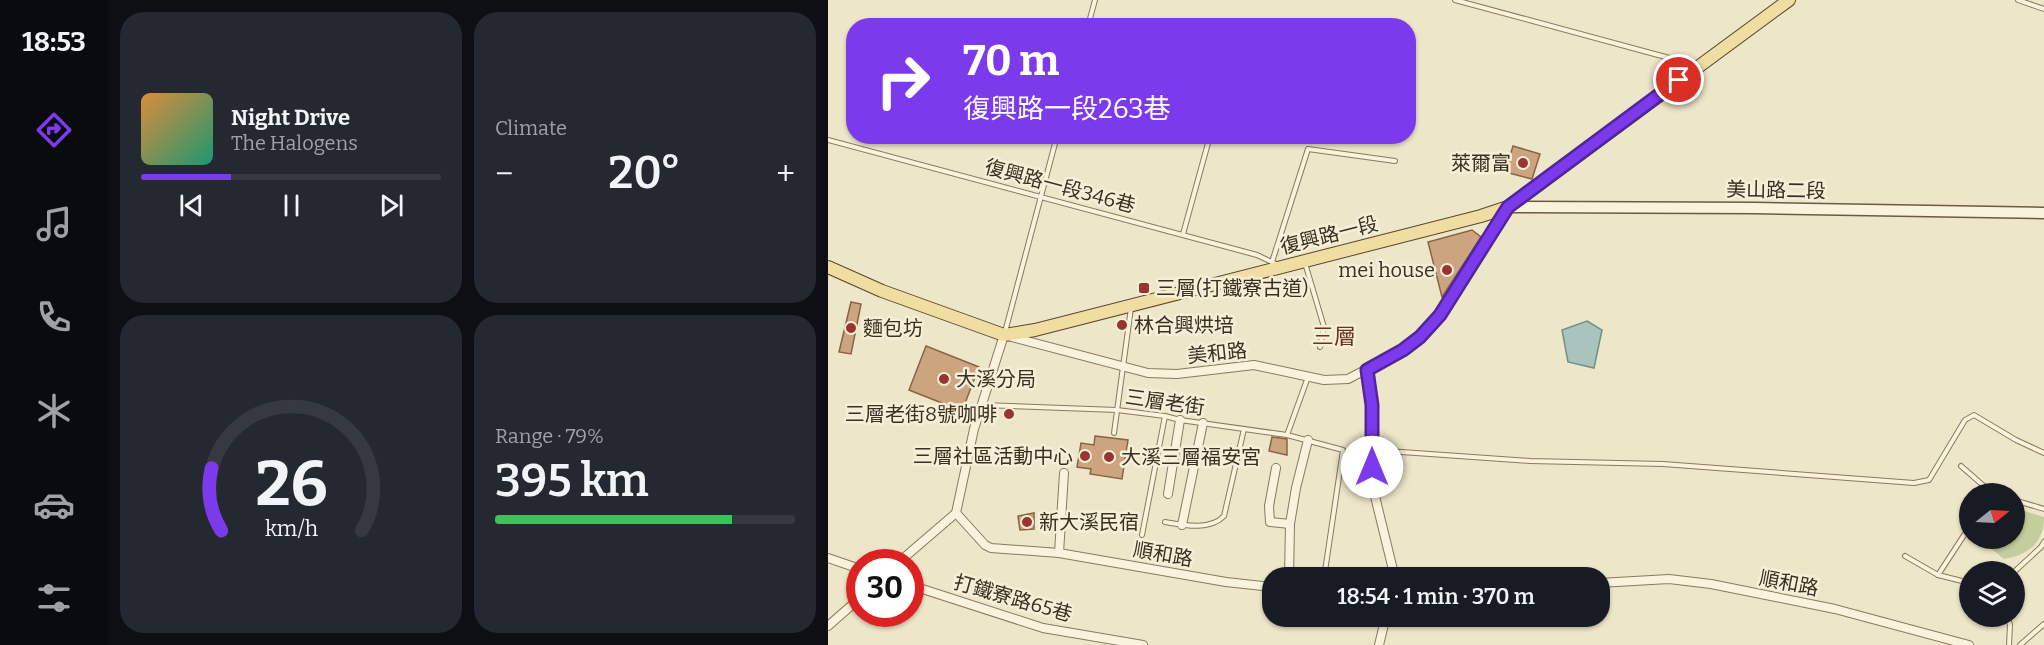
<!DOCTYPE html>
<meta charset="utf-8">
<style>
body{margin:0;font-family:Bitter,"Noto Sans TC",serif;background:#242831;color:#f1f3f6;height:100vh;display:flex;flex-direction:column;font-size:22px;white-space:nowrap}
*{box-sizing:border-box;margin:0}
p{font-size:20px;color:#9ea1a6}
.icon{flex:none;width:33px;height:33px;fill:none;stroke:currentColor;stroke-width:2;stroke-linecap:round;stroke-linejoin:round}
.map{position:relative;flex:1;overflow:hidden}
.side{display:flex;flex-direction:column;gap:12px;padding:12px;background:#0d0f14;width:720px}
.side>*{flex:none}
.hud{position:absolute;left:18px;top:18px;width:570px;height:126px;border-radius:24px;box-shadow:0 2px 4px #0004;background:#7c3aed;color:#fff;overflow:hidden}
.needle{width:39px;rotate:72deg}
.tools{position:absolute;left:1131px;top:483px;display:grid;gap:12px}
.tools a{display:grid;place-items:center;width:66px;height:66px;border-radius:50%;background:#171b24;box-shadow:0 2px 4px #0004;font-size:30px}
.speed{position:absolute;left:18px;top:549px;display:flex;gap:12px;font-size:30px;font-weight:700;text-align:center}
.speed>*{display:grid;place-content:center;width:78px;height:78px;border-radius:50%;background:#171b24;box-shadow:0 2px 4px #0004;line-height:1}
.speed .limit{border:9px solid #d22;background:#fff;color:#111}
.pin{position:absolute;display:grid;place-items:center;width:51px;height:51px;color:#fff;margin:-26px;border:3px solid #fff;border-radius:50%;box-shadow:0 2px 6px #0007}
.me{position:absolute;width:66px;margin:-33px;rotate:0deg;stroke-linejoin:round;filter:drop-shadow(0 0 4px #0008)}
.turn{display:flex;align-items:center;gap:21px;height:126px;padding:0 18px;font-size:27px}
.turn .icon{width:78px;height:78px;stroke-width:2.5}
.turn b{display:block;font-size:42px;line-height:51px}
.big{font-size:45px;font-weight:600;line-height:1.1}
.side .card{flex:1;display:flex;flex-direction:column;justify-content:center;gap:9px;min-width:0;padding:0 21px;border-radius:24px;background:#242831}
.side .dial{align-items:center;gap:0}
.dial svg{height:156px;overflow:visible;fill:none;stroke:#363941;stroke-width:7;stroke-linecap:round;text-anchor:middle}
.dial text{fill:#f1f3f6;stroke:none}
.song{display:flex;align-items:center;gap:18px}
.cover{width:72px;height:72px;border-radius:9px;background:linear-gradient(135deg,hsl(30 70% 55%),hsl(160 70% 35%))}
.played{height:6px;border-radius:3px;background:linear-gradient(90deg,#7c3aed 30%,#363941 30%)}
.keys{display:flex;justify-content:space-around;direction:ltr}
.heat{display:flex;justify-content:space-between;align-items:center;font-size:33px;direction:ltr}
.charge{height:9px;border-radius:4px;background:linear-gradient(90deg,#34c759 79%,#363941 0)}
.side .tiles{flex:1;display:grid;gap:12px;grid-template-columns:repeat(2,1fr)}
.trip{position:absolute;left:434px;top:567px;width:348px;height:60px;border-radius:24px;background:#171b24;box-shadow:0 2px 4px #0004;font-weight:600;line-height:60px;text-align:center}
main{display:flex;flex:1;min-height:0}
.dock{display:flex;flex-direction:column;width:108px;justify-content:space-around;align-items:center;background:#090b0e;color:#9ea1a6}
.dock .icon{width:42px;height:42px}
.dock .selected{color:#7c3aed}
.dock b{font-size:27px;color:#f1f3f6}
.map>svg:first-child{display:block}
.green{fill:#c4cd9c}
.water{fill:#a9c3bd;stroke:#70918b;stroke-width:1.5}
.building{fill:#cca47f;stroke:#896444;stroke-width:1.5}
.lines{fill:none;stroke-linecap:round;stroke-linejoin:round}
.lane-casing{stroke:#8b795d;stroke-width:6}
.street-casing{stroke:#8b795d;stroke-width:10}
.secondary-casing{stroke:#6d5a40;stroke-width:13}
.primary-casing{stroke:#594631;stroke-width:14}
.lane{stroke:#f9f2dc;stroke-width:4}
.street{stroke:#f9f2dc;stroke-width:8}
.secondary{stroke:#f9f2dc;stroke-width:10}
.primary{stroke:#f0dda2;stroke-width:12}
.route-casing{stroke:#51269a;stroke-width:15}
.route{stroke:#7c3aed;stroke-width:10}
.poi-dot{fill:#99352e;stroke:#f6efd8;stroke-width:2}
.labels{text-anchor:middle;stroke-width:5;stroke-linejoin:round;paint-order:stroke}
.poi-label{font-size:20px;fill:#3b2f21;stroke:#f6efd8;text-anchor:start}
.street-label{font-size:20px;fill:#3b2f21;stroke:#f6efd8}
.quarter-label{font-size:22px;fill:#673421;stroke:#f6efd8}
</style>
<main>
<nav class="dock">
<b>18:53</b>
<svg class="icon selected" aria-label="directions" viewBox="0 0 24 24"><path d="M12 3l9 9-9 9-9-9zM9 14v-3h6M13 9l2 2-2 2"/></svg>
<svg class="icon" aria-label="music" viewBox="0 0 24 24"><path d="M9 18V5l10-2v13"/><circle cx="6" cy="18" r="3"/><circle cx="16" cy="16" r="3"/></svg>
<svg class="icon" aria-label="phone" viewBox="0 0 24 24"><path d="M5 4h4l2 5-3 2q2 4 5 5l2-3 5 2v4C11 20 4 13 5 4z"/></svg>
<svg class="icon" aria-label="climate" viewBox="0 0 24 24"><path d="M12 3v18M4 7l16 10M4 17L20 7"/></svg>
<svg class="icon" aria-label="car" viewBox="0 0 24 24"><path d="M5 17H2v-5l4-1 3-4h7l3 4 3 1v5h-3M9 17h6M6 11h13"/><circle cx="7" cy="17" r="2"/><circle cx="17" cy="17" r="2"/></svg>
<svg class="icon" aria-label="filters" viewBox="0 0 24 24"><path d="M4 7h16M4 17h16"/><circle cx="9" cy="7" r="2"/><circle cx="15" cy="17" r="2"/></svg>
</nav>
<section class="side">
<div class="tiles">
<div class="card">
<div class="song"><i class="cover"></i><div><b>Night Drive</b><p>The Halogens</p></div></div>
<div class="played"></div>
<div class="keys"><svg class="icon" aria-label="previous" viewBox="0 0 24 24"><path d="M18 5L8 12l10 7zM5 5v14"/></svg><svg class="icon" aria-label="pause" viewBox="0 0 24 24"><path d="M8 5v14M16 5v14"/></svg><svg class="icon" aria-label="next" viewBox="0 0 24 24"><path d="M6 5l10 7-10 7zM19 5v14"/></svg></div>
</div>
<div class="card"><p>Climate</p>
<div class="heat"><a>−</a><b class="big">20°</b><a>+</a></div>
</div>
<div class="card dial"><svg viewBox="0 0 100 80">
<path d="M14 69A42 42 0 1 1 86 69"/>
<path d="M14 69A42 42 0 0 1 9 37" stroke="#7c3aed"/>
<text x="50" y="56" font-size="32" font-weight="700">26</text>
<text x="50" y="72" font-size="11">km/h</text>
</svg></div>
<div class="card"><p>Range · 79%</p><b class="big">395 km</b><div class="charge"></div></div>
</div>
</section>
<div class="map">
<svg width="1216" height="645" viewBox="0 0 1216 645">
<rect width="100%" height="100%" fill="#eee6c9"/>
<path class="green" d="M1187 508 1216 517C1216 543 1200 555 1176 559L1156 543V539L1186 538Z"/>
<polygon class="water" points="759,321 774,330 766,368 740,362 734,330"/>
<g class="building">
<polygon points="685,146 712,154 704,179 677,172"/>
<polygon points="644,230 653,237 614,297 600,242"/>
<polygon points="23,302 33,304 23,354 11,352"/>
<polygon points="98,346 151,367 134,411 81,390"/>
<polygon points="267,436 300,440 294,479 262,474 263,469 249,467 253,443 266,445"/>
<polygon points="444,437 459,439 459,455 441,451"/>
<polygon points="206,513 206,529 192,530 190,516"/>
</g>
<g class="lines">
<defs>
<g id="lane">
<polyline points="627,0 867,65"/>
<polyline points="1190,0 1216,9"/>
<polyline points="260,26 267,0"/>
<polyline points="0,140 429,255 448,264"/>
<polyline points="355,234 382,136"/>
<polyline points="444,262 480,149 567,161"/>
<polyline points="477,263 496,327 492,347"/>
<polyline points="177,332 229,136"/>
<polyline points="153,405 289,410 337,416 352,420 459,435 515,450 496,578"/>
<polyline points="286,433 303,308"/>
<polyline points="459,435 480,377"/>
<polyline points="545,450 702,461 835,464 1086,483 1101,480 1137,420 1146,415 1188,440 1216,453"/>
<polyline points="1133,466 1165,494"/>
<polyline points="1186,500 1216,509"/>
<path d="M337 522C355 525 382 531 396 516L416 429"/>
<polyline points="314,535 337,416"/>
<polyline points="1077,556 1110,575 1142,583"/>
<polyline points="1186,572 1213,547 1216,542"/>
<polyline points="1110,575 1142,526"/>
<polyline points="1179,616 1182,625 1181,645"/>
<polyline points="1192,645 1216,624"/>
</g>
<g id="street">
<polyline points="539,370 544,405 544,484 567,578"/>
<polyline points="448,468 441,506 442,522 462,524"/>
<polyline points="340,494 352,420"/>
<polyline points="128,513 157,545 163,548 231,553 398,582 444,587"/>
<polyline points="354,525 375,423"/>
<polyline points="231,553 236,473"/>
<polyline points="0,558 32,569"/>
<polyline points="71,562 128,513 146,429 176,335 320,373 349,374 426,365 496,380 520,379 575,350 592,337 612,315 679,208"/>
<polyline points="461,578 462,524 468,488 480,440"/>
<polyline points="558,578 568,575 614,578"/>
<polyline points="771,583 841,579 883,584 1007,609 1141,645"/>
<polyline points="82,585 215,628 315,645"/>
<polyline points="0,626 32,598"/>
<polyline points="551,645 558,616"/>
</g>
<polyline id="secondary" points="680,207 927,208 1216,213"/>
<polyline id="primary" points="0,267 54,291 176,335 207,330 653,216 680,207 961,0"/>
</defs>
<use href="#lane" class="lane-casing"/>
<use href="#street" class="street-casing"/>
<use href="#secondary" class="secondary-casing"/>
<use href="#primary" class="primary-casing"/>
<use href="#lane" class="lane"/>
<use href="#street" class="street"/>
<use href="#secondary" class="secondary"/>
<use href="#primary" class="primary"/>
</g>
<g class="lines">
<defs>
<polyline id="route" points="544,467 544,405 539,370 575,350 592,337 612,315 680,207 851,80"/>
</defs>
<use href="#route" class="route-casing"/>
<use href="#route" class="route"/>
</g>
<g class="poi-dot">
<circle cx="695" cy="163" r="6"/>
<circle cx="619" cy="270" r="6"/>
<rect x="310" y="282" width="12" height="12" rx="3"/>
<circle cx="294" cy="325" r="6"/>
<circle cx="23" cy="328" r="6"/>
<circle cx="116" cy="379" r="6"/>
<circle cx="181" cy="414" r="6"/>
<circle cx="257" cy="456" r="6"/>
<circle cx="281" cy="457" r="6"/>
<circle cx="199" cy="522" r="6"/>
</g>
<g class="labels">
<g class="poi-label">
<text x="683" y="170" text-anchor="end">萊爾富</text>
<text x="607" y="277" text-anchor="end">mei house</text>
<text x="328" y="295">三層(打鐵寮古道)</text>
<text x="306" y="332">林合興烘培</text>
<text x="35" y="335">麵包坊</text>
<text x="128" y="386">大溪分局</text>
<text x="169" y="421" text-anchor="end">三層老街8號咖啡</text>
<text x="245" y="463" text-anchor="end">三層社區活動中心</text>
<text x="293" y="464">大溪三層福安宮</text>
<text x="211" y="529">新大溪民宿</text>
</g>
<g class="street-label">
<text transform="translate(232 186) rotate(15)" y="7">復興路一段346巷</text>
<text transform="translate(948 190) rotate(1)" y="7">美山路二段</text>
<text transform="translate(501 235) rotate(-14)" y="7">復興路一段</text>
<text transform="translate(389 353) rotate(-6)" y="7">美和路</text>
<text transform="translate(337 402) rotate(8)" y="7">三層老街</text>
<text transform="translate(335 554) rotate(10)" y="7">順和路</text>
<text transform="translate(961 583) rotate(11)" y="7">順和路</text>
<text transform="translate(185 598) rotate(16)" y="7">打鐵寮路65巷</text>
</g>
<g class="quarter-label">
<text x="506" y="344">三層</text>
</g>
</g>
</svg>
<div class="tools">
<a><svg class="needle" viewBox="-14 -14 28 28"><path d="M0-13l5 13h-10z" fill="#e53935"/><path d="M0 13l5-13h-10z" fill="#9ea1a6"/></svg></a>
<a><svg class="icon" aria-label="layers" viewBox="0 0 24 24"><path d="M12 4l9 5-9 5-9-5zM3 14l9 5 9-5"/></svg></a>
</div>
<div class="speed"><div class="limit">30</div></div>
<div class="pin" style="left:851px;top:80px;background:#d93025"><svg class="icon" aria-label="arrive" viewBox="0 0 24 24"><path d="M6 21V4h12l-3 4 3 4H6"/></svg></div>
<svg class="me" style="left:544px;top:467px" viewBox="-20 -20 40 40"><circle r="19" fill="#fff"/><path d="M0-13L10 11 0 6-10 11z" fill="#7c3aed"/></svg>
<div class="trip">18:54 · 1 min · 370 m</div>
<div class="hud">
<div class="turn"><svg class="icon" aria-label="right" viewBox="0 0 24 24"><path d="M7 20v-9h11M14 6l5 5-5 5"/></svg><div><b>70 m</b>復興路一段263巷</div></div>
</div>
</div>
</main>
